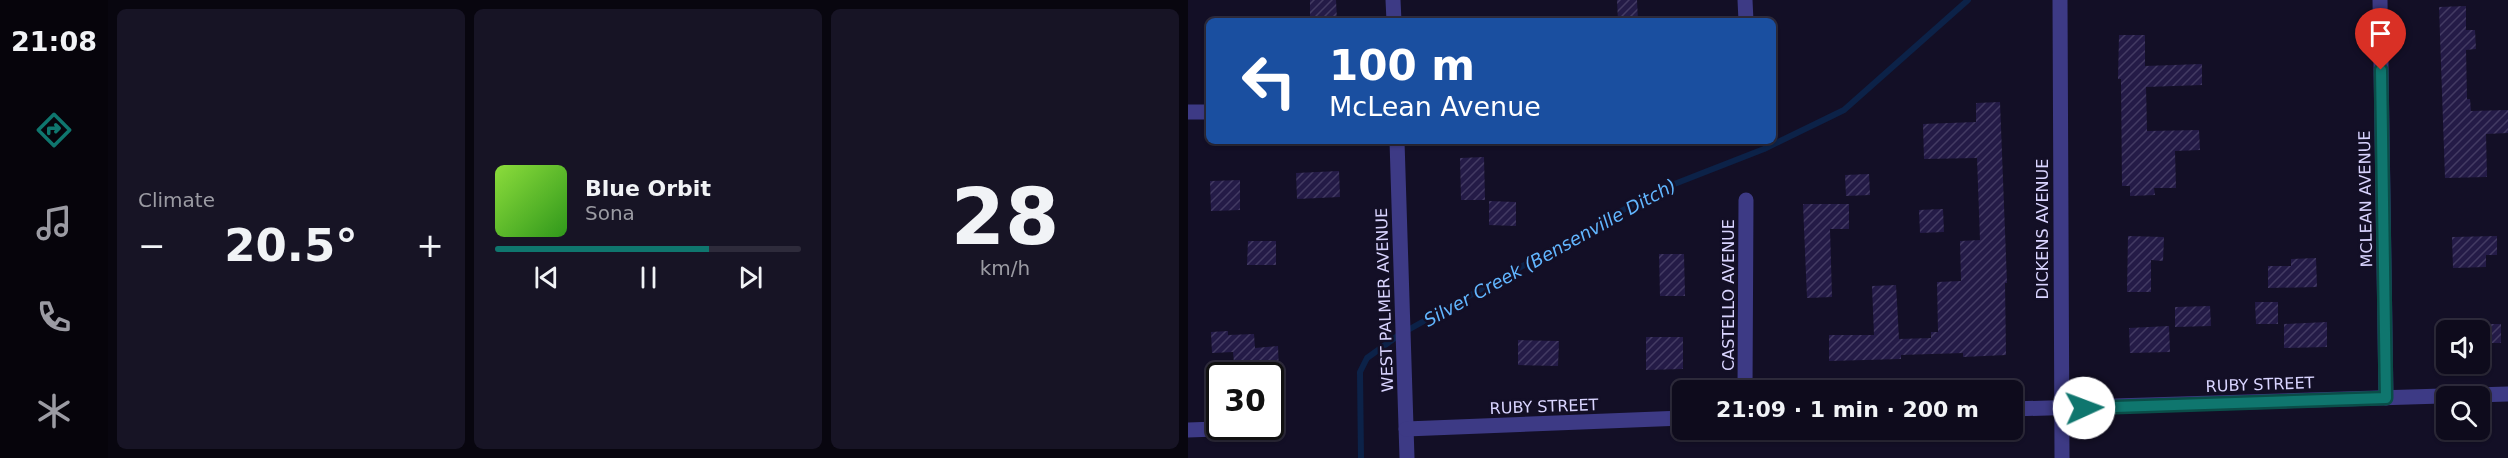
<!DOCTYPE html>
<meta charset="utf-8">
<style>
body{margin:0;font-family:"DejaVu Sans",sans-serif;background:#171425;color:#f1f3f6;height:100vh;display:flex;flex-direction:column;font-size:22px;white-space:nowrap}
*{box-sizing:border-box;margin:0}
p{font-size:20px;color:#9b9ba3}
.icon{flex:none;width:33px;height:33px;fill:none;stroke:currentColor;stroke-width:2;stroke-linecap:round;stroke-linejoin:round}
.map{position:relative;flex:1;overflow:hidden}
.panel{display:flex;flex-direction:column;gap:9px;padding:9px;background:#08060f;width:1080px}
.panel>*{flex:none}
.hud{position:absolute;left:18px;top:18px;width:570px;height:126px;border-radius:9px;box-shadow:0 2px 4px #0004,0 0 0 2px #2e2b3b;background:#1a4fa0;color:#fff;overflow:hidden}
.tools{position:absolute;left:1248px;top:320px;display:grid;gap:12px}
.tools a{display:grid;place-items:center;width:54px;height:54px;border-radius:9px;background:#0e0b1c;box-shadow:0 2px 4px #0004,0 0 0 2px #2e2b3b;font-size:30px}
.speed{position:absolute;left:18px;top:362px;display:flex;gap:12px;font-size:30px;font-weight:700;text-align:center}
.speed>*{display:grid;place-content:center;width:78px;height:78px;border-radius:50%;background:#0e0b1c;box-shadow:0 2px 4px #0004,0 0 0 2px #2e2b3b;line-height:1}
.speed .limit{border:3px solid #111;border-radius:9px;background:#fff;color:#111}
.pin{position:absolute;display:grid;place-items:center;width:51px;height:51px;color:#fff;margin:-62px -26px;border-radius:50% 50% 50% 0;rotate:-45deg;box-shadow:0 0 6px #0007}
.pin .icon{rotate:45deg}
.me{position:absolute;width:66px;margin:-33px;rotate:88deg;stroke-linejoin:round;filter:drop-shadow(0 0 4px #0008)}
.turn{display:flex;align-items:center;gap:21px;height:126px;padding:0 24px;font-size:27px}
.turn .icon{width:78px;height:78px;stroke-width:2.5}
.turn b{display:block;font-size:42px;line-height:51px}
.big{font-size:45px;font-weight:700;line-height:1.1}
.panel .widget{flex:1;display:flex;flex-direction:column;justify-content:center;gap:9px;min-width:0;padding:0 21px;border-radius:9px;background:#171425}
.panel .dial{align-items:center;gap:0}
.dial b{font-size:78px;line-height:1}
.song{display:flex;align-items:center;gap:18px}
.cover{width:72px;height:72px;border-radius:9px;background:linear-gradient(135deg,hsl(90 70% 55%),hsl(110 70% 35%))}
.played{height:6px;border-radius:3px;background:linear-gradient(90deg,#0f766e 70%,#2e2b3b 70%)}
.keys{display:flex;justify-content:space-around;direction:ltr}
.heat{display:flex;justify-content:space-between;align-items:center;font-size:33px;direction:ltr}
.panel .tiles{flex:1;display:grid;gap:9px;grid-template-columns:repeat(3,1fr)}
.trip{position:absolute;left:484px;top:380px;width:351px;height:60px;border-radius:9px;background:#0e0b1c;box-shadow:0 2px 4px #0004,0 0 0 2px #2e2b3b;font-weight:700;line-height:60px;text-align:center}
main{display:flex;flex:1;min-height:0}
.dock{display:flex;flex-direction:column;width:108px;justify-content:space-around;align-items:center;background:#06040b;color:#9b9ba3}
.dock .icon{width:42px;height:42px}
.dock .selected{color:#0f766e}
.dock b{font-size:27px;color:#f1f3f6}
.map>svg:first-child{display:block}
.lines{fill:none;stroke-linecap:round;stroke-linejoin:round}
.stream{stroke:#0c2248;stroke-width:6}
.building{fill:url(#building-hatch)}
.minor{stroke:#3d3a85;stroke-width:15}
.route-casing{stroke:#0a4d48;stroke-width:15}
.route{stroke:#0f766e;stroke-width:10}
.labels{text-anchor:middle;stroke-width:5;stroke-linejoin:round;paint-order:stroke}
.street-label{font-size:16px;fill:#d9d4ff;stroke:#130f26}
.water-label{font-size:18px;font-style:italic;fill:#62b6ff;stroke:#130f26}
</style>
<main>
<nav class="dock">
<b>21:08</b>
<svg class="icon selected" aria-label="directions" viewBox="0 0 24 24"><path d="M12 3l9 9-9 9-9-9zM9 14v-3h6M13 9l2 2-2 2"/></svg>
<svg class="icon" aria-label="music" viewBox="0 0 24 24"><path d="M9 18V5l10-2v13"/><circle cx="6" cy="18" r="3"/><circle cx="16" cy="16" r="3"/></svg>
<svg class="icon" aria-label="phone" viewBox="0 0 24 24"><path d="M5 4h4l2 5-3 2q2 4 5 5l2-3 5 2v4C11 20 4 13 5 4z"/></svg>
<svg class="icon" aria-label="climate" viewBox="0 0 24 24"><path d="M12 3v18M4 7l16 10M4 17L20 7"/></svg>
</nav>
<section class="panel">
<div class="tiles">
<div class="widget"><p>Climate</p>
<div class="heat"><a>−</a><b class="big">20.5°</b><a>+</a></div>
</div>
<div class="widget">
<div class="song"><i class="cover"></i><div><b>Blue Orbit</b><p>Sona</p></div></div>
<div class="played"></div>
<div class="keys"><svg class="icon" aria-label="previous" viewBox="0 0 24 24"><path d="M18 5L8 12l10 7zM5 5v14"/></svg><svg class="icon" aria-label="pause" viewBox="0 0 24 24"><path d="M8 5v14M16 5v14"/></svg><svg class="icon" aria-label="next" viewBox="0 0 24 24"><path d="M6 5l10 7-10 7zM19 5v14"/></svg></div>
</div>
<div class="widget dial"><b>28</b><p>km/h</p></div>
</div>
</section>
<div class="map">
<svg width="1320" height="458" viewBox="0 0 1320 458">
<defs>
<pattern id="building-hatch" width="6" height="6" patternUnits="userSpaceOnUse" patternTransform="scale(1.5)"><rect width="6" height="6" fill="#241b47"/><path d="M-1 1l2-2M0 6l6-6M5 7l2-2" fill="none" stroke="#433b63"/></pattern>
</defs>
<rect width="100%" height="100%" fill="#130f26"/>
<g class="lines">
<polyline class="stream" points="173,458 172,372 179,358 211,335 471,190 576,149 656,110 780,0"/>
</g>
<g class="building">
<polygon points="122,0 148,0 149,21 122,21"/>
<polygon points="429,0 449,0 450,21 430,21"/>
<polygon points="1278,6 1278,30 1287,30 1288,49 1278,50 1279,99 1282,99 1283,111 1320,110 1320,133 1298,134 1299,177 1257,178 1251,7"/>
<polygon points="931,35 957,35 957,66 1014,64 1014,85 958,87 959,131 1011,130 1012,150 987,151 988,188 966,188 967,195 942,196 942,186 934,186 933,79 930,79"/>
<polygon points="812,102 819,283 817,283 818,355 775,357 775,353 713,355 713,359 641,361 641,335 686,335 684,286 708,285 711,339 743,338 743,332 750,332 749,282 773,281 772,241 792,240 789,158 736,159 735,124 788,122 788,103"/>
<polygon points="296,157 297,200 273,200 272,158"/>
<polygon points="151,171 152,197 109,199 108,173"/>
<polygon points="681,174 682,195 658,196 657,175"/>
<polygon points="52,180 52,210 23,211 22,181"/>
<polygon points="301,201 328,202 328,226 301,225"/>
<polygon points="615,204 661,204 661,229 642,229 644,297 619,298"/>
<polygon points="755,209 756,232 732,233 731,210"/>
<polygon points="940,236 976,237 975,261 963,260 963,292 939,292"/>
<polygon points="1309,236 1309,255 1298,255 1298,267 1265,268 1264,237"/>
<polygon points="60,241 88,241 88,265 59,265"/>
<polygon points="471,254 496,254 497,296 472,296"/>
<polygon points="1128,258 1129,287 1080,288 1080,266 1103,266 1103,259"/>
<polygon points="1067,302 1090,302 1090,324 1068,324"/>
<polygon points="1022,306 1023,326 987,327 987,307"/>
<polygon points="1139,322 1139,347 1096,348 1096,324"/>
<rect x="1292" y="324" width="21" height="19"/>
<polygon points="981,326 982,352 942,353 941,328"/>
<polygon points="40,331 40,335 66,334 67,348 90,346 91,373 47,375 45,352 24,353 23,332"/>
<polygon points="458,337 495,337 495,369 458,370"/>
<polygon points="330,340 371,341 370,366 330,365"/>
</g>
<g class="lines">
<g class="minor">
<polyline points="205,0 206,21"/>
<polyline points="557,0 558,21"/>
<polyline points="872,0 874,458"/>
<polyline points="1192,0 1198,398"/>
<polyline points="0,112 21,112"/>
<polyline points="209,141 219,458"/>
<polyline points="557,390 558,200"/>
<polyline points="825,409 1320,394"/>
<polyline points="218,429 495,418"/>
<polyline points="0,430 84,427"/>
</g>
</g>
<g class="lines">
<defs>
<polyline id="route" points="896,408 1198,398 1193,70"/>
</defs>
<use href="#route" class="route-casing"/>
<use href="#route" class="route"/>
</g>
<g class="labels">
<g class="street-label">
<text transform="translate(1177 199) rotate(-91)" y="6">MCLEAN AVENUE</text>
<text transform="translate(854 229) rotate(-90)" y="6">DICKENS AVENUE</text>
<text transform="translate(540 295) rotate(-90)" y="6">CASTELLO AVENUE</text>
<text transform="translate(196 300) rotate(-92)" y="6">WEST PALMER AVENUE</text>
<text transform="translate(1072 384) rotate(-2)" y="6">RUBY STREET</text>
<text transform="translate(356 406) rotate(-2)" y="6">RUBY STREET</text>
</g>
<g class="water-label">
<text transform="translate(362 253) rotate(-29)" y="6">Silver Creek (Bensenville Ditch)</text>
</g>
</g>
</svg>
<div class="tools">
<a><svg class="icon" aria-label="sound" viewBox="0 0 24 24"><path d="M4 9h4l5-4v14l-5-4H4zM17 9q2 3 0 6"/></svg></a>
<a><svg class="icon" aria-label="search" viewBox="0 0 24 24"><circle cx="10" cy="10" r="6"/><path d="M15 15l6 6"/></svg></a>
</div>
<div class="speed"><div class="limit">30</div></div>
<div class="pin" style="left:1193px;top:70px;background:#d93025"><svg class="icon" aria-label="arrive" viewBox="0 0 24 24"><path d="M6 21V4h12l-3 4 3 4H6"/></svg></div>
<svg class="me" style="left:896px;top:408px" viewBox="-20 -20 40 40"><circle r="19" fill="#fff"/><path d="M0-13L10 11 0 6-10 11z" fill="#0f766e"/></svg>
<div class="trip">21:09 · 1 min · 200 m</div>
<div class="hud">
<div class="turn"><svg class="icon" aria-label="left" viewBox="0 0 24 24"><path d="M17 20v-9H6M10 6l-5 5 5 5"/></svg><div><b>100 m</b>McLean Avenue</div></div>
</div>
</div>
</main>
